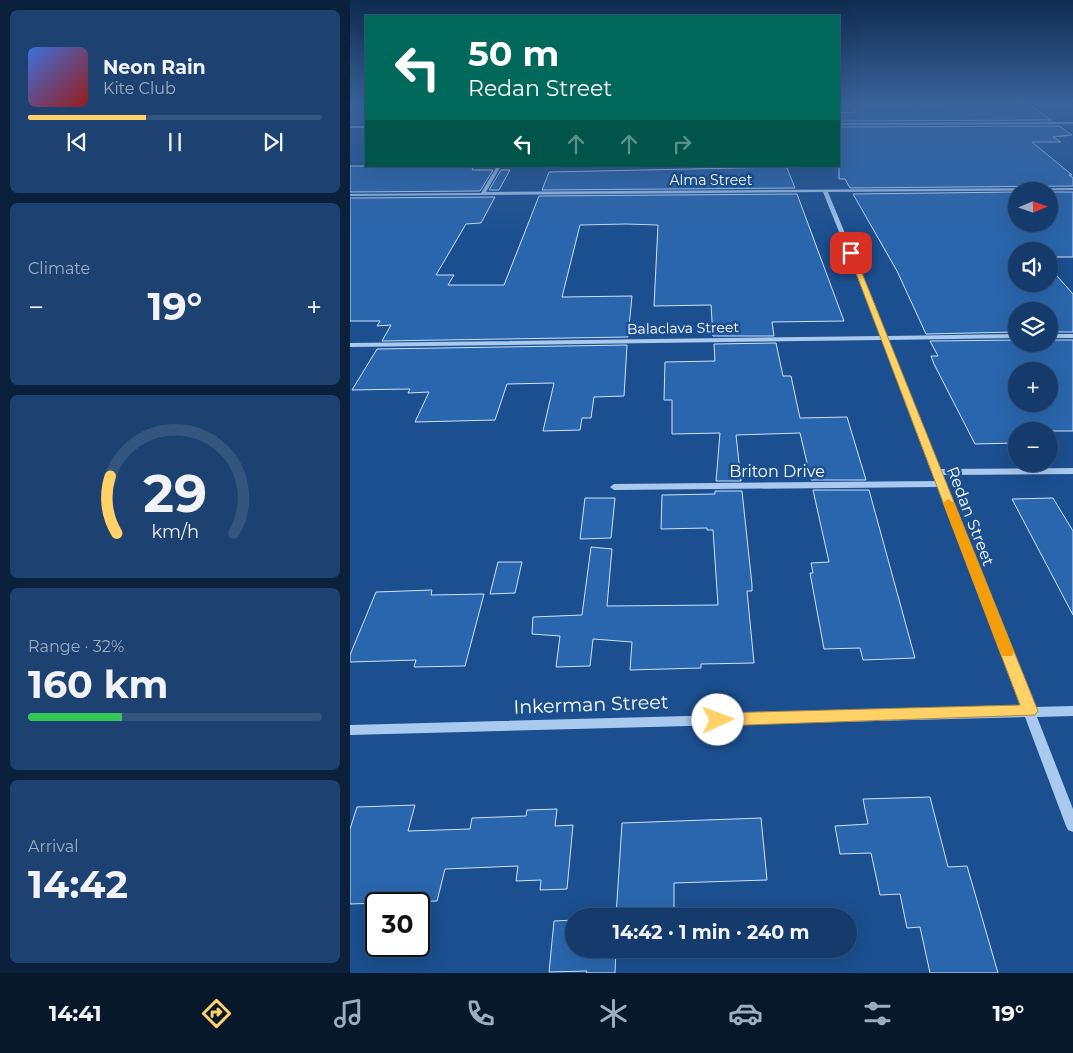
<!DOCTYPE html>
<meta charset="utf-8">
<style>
body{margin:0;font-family:Montserrat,sans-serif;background:#1d4271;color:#f1f3f6;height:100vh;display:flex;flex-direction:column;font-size:19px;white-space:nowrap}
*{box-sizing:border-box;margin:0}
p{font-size:16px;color:#9dadc1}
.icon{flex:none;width:28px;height:28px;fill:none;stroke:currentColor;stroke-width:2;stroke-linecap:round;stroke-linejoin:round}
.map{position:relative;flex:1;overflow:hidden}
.sheet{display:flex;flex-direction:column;gap:10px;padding:10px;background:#0b203b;width:350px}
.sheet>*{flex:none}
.guide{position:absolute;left:15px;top:15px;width:475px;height:152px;border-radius:0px;box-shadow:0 5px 20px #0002,0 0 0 1px #33557e;background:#00695c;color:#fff;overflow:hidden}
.needle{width:32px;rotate:88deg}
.controls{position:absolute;left:658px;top:182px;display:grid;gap:10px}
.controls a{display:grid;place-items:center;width:50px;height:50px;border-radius:50%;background:#143b6b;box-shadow:0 5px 20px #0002,0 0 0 1px #33557e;font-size:25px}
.speed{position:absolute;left:15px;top:892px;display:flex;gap:10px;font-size:25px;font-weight:700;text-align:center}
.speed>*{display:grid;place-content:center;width:65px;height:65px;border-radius:50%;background:#143b6b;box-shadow:0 5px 20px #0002,0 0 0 1px #33557e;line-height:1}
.speed .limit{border:2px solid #111;border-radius:8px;background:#fff;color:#111}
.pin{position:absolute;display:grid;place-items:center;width:42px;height:42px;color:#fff;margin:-21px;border-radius:10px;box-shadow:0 2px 8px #0006}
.me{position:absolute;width:55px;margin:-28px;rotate:88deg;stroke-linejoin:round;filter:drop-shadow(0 0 4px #0008)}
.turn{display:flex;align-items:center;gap:18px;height:105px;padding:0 20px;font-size:22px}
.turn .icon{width:65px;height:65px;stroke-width:2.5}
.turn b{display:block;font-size:35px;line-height:42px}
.lanes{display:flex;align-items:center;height:48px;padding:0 20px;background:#0003;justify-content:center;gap:25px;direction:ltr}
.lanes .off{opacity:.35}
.big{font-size:38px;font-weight:700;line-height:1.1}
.sheet .tile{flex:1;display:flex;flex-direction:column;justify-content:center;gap:8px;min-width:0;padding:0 18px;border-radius:8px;background:#1d4271}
.sheet .dial{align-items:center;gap:0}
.dial svg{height:130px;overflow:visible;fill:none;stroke:#33557e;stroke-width:7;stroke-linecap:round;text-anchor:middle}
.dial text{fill:#f1f3f6;stroke:none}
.song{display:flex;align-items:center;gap:15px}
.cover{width:60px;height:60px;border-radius:8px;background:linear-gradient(135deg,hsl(220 70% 55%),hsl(0 70% 35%))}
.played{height:5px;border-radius:2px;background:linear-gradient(90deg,#ffd166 40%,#33557e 40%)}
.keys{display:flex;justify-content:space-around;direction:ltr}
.heat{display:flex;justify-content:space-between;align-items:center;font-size:28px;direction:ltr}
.charge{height:8px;border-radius:4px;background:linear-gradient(90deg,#34c759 32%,#33557e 0)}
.trip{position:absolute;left:215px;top:908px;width:292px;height:50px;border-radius:25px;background:#143b6b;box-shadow:0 5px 20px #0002,0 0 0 1px #33557e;font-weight:700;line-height:50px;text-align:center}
.dock{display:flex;height:80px;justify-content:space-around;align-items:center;background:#08182b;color:#9dadc1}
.dock .icon{width:35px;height:35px}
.dock .current{color:#ffd166}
.dock b{font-size:22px;color:#f1f3f6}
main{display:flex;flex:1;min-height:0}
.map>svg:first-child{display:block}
.building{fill:#2a66ad;stroke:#cfe3fa;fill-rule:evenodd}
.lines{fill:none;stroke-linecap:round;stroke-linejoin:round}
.minor{fill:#a9c9ee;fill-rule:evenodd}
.route{fill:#ffd166;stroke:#a68842}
.slow{fill:#f59e0b}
.labels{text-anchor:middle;stroke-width:5;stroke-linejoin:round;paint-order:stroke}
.far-street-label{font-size:14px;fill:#fff;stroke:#1b4f8f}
.street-label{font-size:16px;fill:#fff;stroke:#1b4f8f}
.near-street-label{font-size:19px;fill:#fff;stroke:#1b4f8f}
</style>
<main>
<section class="sheet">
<div class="tile">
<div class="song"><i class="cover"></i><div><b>Neon Rain</b><p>Kite Club</p></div></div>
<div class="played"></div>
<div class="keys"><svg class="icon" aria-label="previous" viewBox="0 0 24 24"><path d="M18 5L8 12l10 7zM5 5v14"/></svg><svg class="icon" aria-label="pause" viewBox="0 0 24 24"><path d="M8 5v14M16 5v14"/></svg><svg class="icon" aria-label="next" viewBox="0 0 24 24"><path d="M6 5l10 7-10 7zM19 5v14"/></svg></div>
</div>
<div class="tile"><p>Climate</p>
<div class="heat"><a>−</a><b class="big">19°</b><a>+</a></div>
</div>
<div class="tile dial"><svg viewBox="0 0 100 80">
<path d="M14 69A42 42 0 1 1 86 69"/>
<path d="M14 69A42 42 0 0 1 10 34" stroke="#ffd166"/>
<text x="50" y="56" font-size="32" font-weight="700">29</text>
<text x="50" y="72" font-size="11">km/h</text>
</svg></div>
<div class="tile"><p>Range · 32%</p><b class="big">160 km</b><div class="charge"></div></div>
<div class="tile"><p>Arrival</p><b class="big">14:42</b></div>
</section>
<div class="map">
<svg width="723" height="973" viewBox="0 0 723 973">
<rect width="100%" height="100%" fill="#1b4f8f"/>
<g class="building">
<polygon points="678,104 701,120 489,121 489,113 505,112 500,105"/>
<polygon points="709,126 722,135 703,137 711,142 682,142 722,175 719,175 723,178 723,186 500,188 495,179 489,179 489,127"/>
<polygon points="0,166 124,166 122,170 143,170 130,191 0,192"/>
<polygon points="433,167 437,168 445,188 192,190 199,172"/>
<polygon points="151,170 160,170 149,190 139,190"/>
<polygon points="666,192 666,224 699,224 699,192 723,192 723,257 699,257 699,251 666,251 666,284 699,284 699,267 723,294 723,332 699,332 699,311 666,311 666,332 576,334 547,271 503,194"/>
<polygon points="447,194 494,321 422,322 424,336 363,336 361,305 304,306 308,225 276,224 230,225 212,297 282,296 278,337 32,341 41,325 27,326 30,321 0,321 0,198 145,197 131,223 116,224 86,275 104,275 98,285 154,285 189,196"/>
<path d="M666 340V344H699V340H723V431H666V443L625 444 584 364 581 356H588L580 341ZM666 371H699V404H666Z"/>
<polygon points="426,343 433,376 441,376 450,418 497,417 516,480 461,480 450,433 386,435 391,481 366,481 370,433 322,434 322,400 314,400 315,362 365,361 364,344"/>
<polygon points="277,345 274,396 244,397 241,418 232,418 230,430 193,431 204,383 157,384 145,420 65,422 79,392 58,393 60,389 2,390 27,349"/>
<polygon points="463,490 519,490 565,658 513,660 510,648 474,649 460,573 463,573 461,563 479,562"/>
<polygon points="365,491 392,491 402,585 402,591 397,591 404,663 351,664 351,668 280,670 282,642 243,639 240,666 206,667 210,636 182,634 183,617 232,615 241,547 262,549 257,606 368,605 363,530 357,530 357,528 311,529 312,495 365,494"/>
<polygon points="235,498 265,498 261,538 230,539"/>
<polygon points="703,498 723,531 723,615 662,499"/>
<polygon points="148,562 172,562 165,593 140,594"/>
<polygon points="82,590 81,595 134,594 115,666 64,667 66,660 0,662 0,655 26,592"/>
<polygon points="580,797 598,867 617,866 648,973 580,973 570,927 557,928 550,894 530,895 521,853 490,854 485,826 518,824 513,799"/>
<polygon points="65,805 58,831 120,829 122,818 176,816 177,810 207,809 205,826 223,825 217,889 190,890 191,880 166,881 168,866 95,869 87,901 0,904 0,829 7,807"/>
<polygon points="411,818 417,880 324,883 324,916 266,916 272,823"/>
<polygon points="224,920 224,949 266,949 265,973 236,973 237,971 199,972 204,921"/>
</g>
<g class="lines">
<g class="minor">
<polygon points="2,102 6,102 0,106 0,103"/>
<polygon points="723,122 723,124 489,125 489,123"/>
<rect x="0" y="126" width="16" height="2"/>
<polygon points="147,166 151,166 136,192 723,188 723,190 478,192 537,336 666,334 666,338 539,340 590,469 723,468 723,474 592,475 683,707 723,706 723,716 687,717 723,809 723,832 718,830 716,826 675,717 0,735 0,725 671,707 588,487 264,490 260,487 264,484 586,481 532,340 0,347 0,343 531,336 473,192 0,196 0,194 131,193"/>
<rect x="699" y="334" width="24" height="4"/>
</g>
</g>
<linearGradient id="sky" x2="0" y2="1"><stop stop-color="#0f2b4f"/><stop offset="0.43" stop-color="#39639b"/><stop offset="1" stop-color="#39639b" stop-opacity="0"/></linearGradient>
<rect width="723" height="238" fill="url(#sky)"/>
<polygon class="route" points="498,252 504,253 688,711 685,715 368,726 363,724 361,720 363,715 368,713 670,705"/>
<polygon class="slow" points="598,499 604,503 664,652 662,656 652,656 650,652 593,503"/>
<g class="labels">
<g class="far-street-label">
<text x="361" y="185">Alma Street</text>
<text transform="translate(333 328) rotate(-1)" y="5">Balaclava Street</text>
</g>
<g class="street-label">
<text x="427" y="477">Briton Drive</text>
<text transform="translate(621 516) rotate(69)" y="6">Redan Street</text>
</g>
<g class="near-street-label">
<text transform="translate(241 704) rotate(-2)" y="7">Inkerman Street</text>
</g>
</g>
</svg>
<div class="controls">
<a><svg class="needle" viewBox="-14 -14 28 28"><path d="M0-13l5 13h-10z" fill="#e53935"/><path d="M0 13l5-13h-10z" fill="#9dadc1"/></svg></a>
<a><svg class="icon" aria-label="sound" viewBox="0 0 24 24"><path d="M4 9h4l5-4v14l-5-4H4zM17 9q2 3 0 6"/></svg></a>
<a><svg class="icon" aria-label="layers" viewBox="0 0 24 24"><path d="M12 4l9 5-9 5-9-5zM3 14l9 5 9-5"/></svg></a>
<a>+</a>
<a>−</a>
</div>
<div class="speed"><div class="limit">30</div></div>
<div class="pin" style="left:501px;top:253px;background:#d93025"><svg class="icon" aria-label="arrive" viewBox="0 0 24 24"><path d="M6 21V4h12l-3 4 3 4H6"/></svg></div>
<svg class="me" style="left:368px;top:720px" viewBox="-20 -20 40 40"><circle r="19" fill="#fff"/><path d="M0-13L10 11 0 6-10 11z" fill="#ffd166"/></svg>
<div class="trip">14:42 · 1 min · 240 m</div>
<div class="guide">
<div class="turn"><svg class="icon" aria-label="left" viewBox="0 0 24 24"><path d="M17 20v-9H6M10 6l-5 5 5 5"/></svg><div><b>50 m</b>Redan Street</div></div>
<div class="lanes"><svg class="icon" aria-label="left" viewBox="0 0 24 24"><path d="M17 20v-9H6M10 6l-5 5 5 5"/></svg><svg class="icon off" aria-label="ahead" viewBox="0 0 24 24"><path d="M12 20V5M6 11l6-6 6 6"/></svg><svg class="icon off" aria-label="ahead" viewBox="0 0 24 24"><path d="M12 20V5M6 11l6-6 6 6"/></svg><svg class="icon off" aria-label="right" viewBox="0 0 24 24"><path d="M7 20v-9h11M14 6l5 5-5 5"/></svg></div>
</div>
</div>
</main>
<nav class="dock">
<b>14:41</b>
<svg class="icon current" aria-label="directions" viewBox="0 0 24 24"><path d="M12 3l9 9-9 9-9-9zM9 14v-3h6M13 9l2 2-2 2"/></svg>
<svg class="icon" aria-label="music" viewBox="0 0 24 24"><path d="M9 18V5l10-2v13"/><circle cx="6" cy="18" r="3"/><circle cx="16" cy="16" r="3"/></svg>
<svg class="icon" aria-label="phone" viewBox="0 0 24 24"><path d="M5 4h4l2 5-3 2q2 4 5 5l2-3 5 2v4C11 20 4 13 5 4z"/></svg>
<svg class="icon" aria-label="climate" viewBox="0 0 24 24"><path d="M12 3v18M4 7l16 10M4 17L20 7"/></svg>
<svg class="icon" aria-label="car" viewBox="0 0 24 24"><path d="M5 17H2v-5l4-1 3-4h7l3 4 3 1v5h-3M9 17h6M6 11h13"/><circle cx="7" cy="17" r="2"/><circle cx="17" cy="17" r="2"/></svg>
<svg class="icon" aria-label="filters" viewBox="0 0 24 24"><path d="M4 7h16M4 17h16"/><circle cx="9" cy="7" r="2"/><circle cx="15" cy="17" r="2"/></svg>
<b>19°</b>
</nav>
